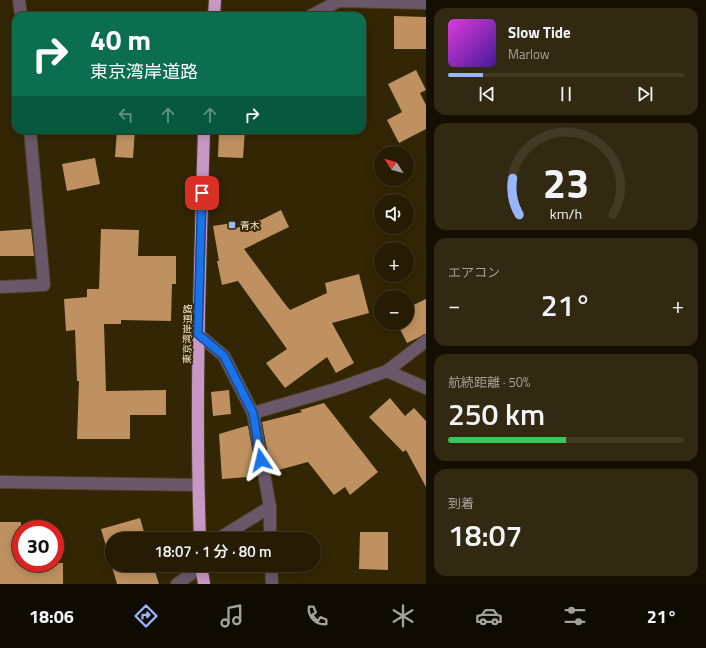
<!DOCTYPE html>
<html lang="ja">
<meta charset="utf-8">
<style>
body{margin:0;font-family:"Titillium Web","Noto Sans JP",sans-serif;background:#322912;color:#f1f3f6;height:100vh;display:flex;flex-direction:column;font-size:15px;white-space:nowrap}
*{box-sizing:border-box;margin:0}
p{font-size:13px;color:#a4a19a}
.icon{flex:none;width:22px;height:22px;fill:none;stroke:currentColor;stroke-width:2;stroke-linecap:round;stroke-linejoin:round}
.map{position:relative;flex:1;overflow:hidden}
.side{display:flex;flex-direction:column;gap:8px;padding:8px;background:#150f02;width:280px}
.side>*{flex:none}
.hud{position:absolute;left:12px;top:12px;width:354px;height:122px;border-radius:12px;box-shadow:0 2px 10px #0003,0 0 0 1px #423a25;background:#0b6e4f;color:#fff;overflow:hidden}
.needle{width:26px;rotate:307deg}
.tools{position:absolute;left:374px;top:146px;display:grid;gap:8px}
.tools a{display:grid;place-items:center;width:40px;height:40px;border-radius:50%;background:#261c03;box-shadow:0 2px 10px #0003,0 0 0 1px #423a25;font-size:20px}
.speed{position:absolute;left:12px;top:520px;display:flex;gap:8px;font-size:20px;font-weight:700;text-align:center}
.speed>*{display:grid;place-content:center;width:52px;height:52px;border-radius:50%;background:#261c03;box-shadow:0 2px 10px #0003,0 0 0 1px #423a25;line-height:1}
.speed .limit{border:6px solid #d22;background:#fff;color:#111}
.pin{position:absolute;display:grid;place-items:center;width:34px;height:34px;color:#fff;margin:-17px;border-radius:8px;box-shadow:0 2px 6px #0006}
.me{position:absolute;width:44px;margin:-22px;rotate:350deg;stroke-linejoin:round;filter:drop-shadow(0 0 3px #0008)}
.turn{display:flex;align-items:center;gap:14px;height:84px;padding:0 12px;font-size:18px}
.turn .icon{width:52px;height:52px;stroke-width:2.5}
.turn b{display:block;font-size:28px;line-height:34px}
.lanes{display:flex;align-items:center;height:38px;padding:0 12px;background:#0003;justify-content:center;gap:20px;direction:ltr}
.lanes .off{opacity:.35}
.big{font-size:30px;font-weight:600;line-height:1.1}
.side .card{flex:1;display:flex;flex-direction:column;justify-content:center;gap:6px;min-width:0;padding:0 14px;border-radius:12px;background:#322912}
.side .dial{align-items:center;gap:0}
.dial svg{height:104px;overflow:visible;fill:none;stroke:#423a25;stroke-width:7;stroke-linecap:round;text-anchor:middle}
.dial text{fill:#f1f3f6;stroke:none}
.song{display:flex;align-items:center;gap:12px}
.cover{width:48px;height:48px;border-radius:6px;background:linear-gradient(135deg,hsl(300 70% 55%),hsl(260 70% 35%))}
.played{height:4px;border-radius:2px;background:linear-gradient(90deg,#99b5fd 15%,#423a25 15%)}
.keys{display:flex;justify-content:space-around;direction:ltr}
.heat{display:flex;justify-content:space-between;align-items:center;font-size:22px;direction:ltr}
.charge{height:6px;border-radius:3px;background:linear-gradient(90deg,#34c759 50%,#423a25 0)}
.trip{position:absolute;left:105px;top:532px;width:216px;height:40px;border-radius:20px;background:#261c03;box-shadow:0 2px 10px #0003,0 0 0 1px #423a25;font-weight:600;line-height:40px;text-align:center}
.menu{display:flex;height:64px;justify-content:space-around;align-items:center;background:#0f0b01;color:#a4a19a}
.menu .icon{width:28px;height:28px}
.menu .current{color:#99b5fd}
.menu b{font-size:18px;color:#f1f3f6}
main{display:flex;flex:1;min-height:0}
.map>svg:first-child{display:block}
.building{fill:#bf9160}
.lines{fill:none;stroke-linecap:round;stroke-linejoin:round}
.minor-casing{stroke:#4d411f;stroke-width:14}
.highway-casing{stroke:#4d411f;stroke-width:14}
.minor{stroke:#6b576a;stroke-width:12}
.highway{stroke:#c797c6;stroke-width:12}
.route-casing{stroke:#114b97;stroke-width:10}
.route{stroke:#1a73e8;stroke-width:7}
.poi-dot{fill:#99b5fd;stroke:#322604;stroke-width:1.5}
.labels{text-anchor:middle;stroke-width:4;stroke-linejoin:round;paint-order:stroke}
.poi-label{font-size:10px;fill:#f2e5c7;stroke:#322604;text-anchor:start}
.street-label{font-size:10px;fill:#f2e5c7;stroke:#322604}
</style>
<main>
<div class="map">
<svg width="426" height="584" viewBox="0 0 426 584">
<rect width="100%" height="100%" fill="#322604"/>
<g class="building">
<polygon points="394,16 426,17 426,49 394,49"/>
<polygon points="416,70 426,90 420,93 426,105 426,129 399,143 387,120 402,112 388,84"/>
<polygon points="117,130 135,130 133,158 115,157"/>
<polygon points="219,130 245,130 243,158 218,157"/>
<polygon points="95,158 100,184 67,191 62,164"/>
<polygon points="281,210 289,227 244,249 285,304 290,310 327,293 325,283 359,274 369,313 332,323 354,363 336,373 327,357 285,388 266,363 287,349 238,281 222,285 217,261 219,261 213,226 232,223 233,229 261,220"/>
<polygon points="31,229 34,256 0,256 0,231"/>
<polygon points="101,229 139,230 138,256 176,256 176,284 172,284 171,321 121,320 121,324 104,324 106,391 166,390 166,415 130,415 130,439 77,439 79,381 77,381 75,330 66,331 64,299 87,297 87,289 99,289"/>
<polygon points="426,299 426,334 407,343 397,323 407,323 407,308"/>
<polygon points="229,390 231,414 213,416 211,392"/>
<polygon points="390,398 405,416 414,408 426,421 426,487 406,450 403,452 369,417"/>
<polygon points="324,403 378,472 350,495 345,487 334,495 308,462 271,472 262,422 302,412 300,410"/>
<polygon points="246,426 248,426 257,475 248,477 222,479 219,434"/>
<polygon points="140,518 146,539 112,539 112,565 153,565 159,584 117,584 101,529"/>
<polygon points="0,522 21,522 21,563 63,563 63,584 0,584"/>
<polygon points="360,532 388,532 388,570 359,569"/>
</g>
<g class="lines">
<defs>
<g id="minor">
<polyline points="19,0 21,16"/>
<polyline points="310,16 339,1 426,3"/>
<polyline points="0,287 44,285 30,130"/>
<polyline points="198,334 224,356 253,413 270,507 270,539"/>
<polyline points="387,371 426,388"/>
<polyline points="253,413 336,389 387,371 426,341"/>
<polyline points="0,482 198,485"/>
<polyline points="218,539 270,507"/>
<polyline points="271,565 272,584"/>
<polyline points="177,584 202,566"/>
</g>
<g id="highway">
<polyline points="214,16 215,0"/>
<path d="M200 539C195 403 200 266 204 130"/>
<polyline points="201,565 204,584"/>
</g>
</defs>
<use href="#minor" class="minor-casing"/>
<use href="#highway" class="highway-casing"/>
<use href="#minor" class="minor"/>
<use href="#highway" class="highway"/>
</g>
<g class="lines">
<defs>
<polyline id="route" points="202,193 198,334 224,356 253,413 261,460"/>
</defs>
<use href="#route" class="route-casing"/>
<use href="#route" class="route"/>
</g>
<rect class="poi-dot" x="228" y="221" width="8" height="8" rx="2"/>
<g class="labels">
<g class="poi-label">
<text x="240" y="229">青木</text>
</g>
<g class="street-label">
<text transform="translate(187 334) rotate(-89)" y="4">東京湾岸道路</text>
</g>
</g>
</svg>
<div class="tools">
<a><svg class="needle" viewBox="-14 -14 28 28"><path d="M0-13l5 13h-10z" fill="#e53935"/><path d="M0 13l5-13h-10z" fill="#a4a19a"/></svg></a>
<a><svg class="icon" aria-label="sound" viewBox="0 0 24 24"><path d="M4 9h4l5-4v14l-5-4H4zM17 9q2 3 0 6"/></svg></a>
<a>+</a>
<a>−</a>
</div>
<div class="speed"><div class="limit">30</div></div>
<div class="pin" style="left:202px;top:193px;background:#d93025"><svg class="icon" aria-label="arrive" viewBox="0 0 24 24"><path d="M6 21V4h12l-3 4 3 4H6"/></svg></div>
<svg class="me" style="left:261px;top:460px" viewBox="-20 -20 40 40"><path d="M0-17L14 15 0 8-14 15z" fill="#1a73e8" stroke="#fff" stroke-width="4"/></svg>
<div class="trip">18:07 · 1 分 · 80 m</div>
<div class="hud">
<div class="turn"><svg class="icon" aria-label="right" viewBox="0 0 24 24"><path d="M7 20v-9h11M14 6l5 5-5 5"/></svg><div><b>40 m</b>東京湾岸道路</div></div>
<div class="lanes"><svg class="icon off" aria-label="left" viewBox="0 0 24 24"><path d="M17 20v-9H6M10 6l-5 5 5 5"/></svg><svg class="icon off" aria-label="ahead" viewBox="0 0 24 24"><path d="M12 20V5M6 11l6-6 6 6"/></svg><svg class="icon off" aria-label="ahead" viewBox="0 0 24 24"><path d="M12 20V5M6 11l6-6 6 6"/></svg><svg class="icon" aria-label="right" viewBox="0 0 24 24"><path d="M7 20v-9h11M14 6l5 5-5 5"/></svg></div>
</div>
</div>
<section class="side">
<div class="card">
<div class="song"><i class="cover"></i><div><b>Slow Tide</b><p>Marlow</p></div></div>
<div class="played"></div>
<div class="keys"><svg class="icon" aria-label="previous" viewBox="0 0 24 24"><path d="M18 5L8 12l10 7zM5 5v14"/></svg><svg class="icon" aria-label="pause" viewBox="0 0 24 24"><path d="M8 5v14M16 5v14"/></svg><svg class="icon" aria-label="next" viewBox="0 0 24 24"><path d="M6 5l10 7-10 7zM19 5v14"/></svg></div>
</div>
<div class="card dial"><svg viewBox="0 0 100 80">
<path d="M14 69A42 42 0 1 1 86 69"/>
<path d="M14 69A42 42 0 0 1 9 41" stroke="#99b5fd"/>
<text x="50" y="56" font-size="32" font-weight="700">23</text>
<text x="50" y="72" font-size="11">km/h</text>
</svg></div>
<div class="card"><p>エアコン</p>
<div class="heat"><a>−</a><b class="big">21°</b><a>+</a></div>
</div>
<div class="card"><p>航続距離 · 50%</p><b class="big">250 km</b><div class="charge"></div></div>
<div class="card"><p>到着</p><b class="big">18:07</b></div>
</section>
</main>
<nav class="menu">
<b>18:06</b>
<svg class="icon current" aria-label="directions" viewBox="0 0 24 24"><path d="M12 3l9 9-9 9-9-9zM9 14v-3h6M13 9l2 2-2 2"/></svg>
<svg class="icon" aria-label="music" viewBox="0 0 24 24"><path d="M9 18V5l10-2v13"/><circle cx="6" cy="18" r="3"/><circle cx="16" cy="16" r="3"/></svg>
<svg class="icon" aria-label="phone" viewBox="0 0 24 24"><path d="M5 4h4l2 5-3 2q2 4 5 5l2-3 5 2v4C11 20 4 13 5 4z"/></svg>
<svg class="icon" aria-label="climate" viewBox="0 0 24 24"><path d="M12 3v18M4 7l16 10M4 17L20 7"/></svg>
<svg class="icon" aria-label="car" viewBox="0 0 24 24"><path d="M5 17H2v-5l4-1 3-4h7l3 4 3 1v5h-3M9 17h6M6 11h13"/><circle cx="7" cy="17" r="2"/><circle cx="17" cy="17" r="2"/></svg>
<svg class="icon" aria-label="filters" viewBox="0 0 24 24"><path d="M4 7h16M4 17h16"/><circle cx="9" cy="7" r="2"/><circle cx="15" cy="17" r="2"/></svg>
<b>21°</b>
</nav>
